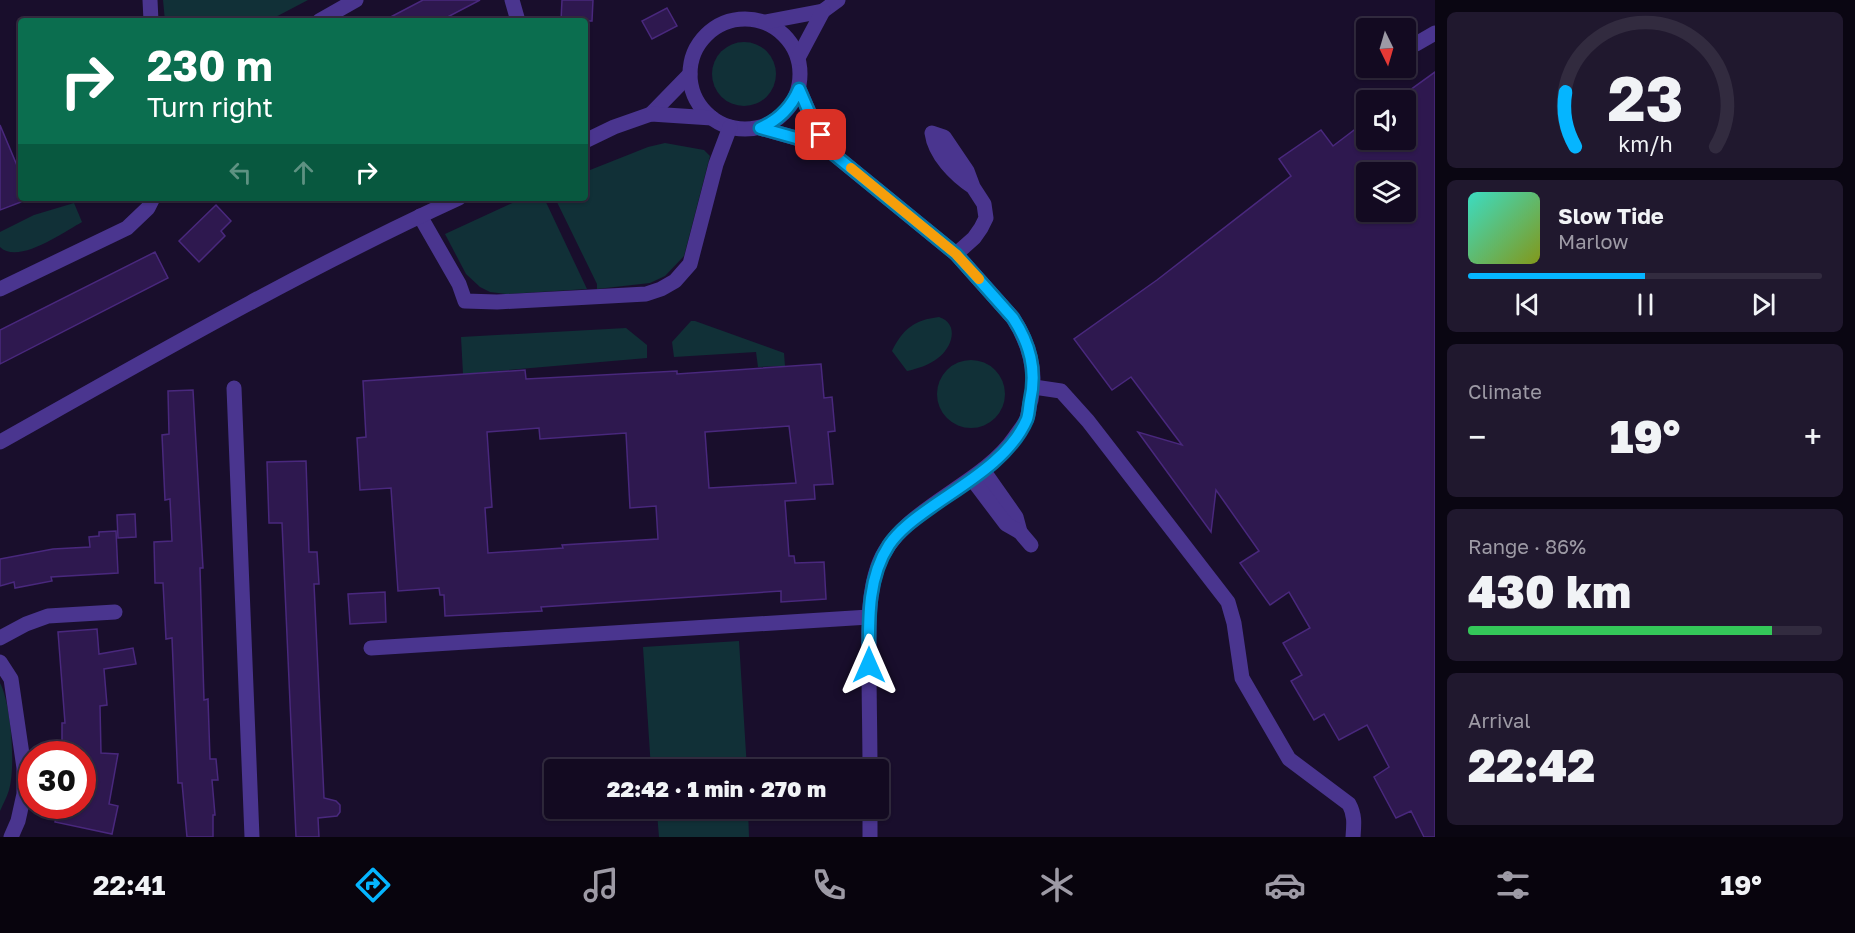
<!DOCTYPE html>
<meta charset="utf-8">
<style>
body{margin:0;font-family:"Golos Text",sans-serif;background:#20182e;color:#f1f3f6;height:100vh;display:flex;flex-direction:column;font-size:22px;white-space:nowrap}
*{box-sizing:border-box;margin:0}
p{font-size:20px;color:#9d9aa5}
.icon{flex:none;width:33px;height:33px;fill:none;stroke:currentColor;stroke-width:2;stroke-linecap:round;stroke-linejoin:round}
.map{position:relative;flex:1;overflow:hidden}
.drawer{display:flex;flex-direction:column;gap:12px;padding:12px;background:#0a0612;width:420px}
.drawer>*{flex:none}
.top-card{position:absolute;left:18px;top:18px;width:570px;height:183px;border-radius:6px;box-shadow:0 2px 4px #0004,0 0 0 2px #322b3f;background:#0b6e4f;color:#fff;overflow:hidden}
.needle{width:39px;rotate:175deg}
.buttons{position:absolute;left:1356px;top:18px;display:grid;gap:12px}
.buttons a{display:grid;place-items:center;width:60px;height:60px;border-radius:6px;background:#130a21;box-shadow:0 2px 4px #0004,0 0 0 2px #322b3f;font-size:30px}
.speed{position:absolute;left:18px;top:741px;display:flex;gap:12px;font-size:30px;font-weight:700;text-align:center}
.speed>*{display:grid;place-content:center;width:78px;height:78px;border-radius:50%;background:#130a21;box-shadow:0 2px 4px #0004,0 0 0 2px #322b3f;line-height:1}
.speed .limit{border:9px solid #d22;background:#fff;color:#111}
.pin{position:absolute;display:grid;place-items:center;width:51px;height:51px;color:#fff;margin:-26px;border-radius:12px;box-shadow:0 3px 9px #0006}
.me{position:absolute;width:66px;margin:-33px;rotate:0deg;stroke-linejoin:round;filter:drop-shadow(0 0 4px #0008)}
.turn{display:flex;align-items:center;gap:21px;height:126px;padding:0 30px;font-size:27px}
.turn .icon{width:78px;height:78px;stroke-width:2.5}
.turn b{display:block;font-size:42px;line-height:51px}
.lanes{display:flex;align-items:center;height:57px;padding:0 30px;background:#0003;justify-content:center;gap:30px;direction:ltr}
.lanes .off{opacity:.35}
.big{font-size:45px;font-weight:800;line-height:1.1}
.drawer .tile{flex:1;display:flex;flex-direction:column;justify-content:center;gap:9px;min-width:0;padding:0 21px;border-radius:9px;background:#20182e}
.drawer .dial{align-items:center;gap:0}
.dial svg{height:156px;overflow:visible;fill:none;stroke:#322b3f;stroke-width:7;stroke-linecap:round;text-anchor:middle}
.dial text{fill:#f1f3f6;stroke:none}
.song{display:flex;align-items:center;gap:18px}
.cover{width:72px;height:72px;border-radius:9px;background:linear-gradient(135deg,hsl(170 70% 55%),hsl(70 70% 35%))}
.played{height:6px;border-radius:3px;background:linear-gradient(90deg,#05b5ff 50%,#322b3f 50%)}
.keys{display:flex;justify-content:space-around;direction:ltr}
.heat{display:flex;justify-content:space-between;align-items:center;font-size:33px;direction:ltr}
.charge{height:9px;border-radius:4px;background:linear-gradient(90deg,#34c759 86%,#322b3f 0)}
.trip{position:absolute;left:544px;top:759px;width:345px;height:60px;border-radius:6px;background:#130a21;box-shadow:0 2px 4px #0004,0 0 0 2px #322b3f;font-weight:800;line-height:60px;text-align:center}
.menu{display:flex;height:96px;justify-content:space-around;align-items:center;background:#08040d;color:#9d9aa5}
.menu .icon{width:42px;height:42px}
.menu .active{color:#05b5ff}
.menu b{font-size:27px;color:#f1f3f6}
main{display:flex;flex:1;min-height:0}
.map>svg:first-child{display:block}
.green{fill:#113037}
.building{fill:#2e184f;stroke:#49287d;stroke-width:1.5;fill-rule:evenodd}
.lines{fill:none;stroke-linecap:round;stroke-linejoin:round}
.minor{stroke:#4a358f;stroke-width:15}
.route-casing{stroke:#0376a6;stroke-width:15}
.route{stroke:#05b5ff;stroke-width:10}
.slow{stroke:#f59e0b;stroke-width:10}
</style>
<main>
<div class="map">
<svg width="1435" height="837" viewBox="0 0 1435 837">
<rect width="100%" height="100%" fill="#190e2c"/>
<g class="green">
<polygon points="163,0 308,0 268,21 165,21"/>
<circle cx="744" cy="74" r="32"/>
<polygon points="665,143 704,150 710,156 684,256 665,276 650,283 597,289 597,284 555,198 585,198 585,172 648,147"/>
<polygon points="523,198 544,198 587,289 506,294 490,292 480,287 466,274 445,234"/>
<path d="M74 203 82 222C64 232 18 265 0 247V232L34 215Z"/>
<path d="M939 317C960 324 952 348 938 358 929 365 917 369 907 371L892 351C903 329 914 320 939 317Z"/>
<polygon points="691,321 695,321 784,353 785,366 758,367 756,352 674,357 672,342"/>
<polygon points="626,328 647,345 647,358 463,374 461,337"/>
<circle cx="971" cy="394" r="34"/>
<polygon points="739,641 747,769 651,769 643,647"/>
<path d="M0 683C11 703 16 767 9 790 7 797 3 804 0 811Z"/>
<polygon points="735,809 748,809 749,837 659,837 657,813"/>
</g>
<g class="building">
<polygon points="423,0 480,0 440,21 383,21"/>
<polygon points="562,0 593,0 592,21 561,21"/>
<polygon points="667,8 677,26 652,39 642,21"/>
<path d="M1435 72V837H1424L1411 811 1396 818 1374 777 1389 767 1367 725 1339 740 1324 714 1314 720 1291 681 1302 675 1283 643 1310 628 1289 592 1270 605 1240 563 1259 551 1216 490 1211 532 1138 432 1182 445 1131 377 1112 390 1074 339 1157 280 1291 176 1279 159 1321 130 1333 146 1366 121V140H1406V93ZM1366 172H1406V212H1366Z"/>
<polygon points="0,125 21,175 21,202 0,210"/>
<polygon points="216,205 231,221 221,231 225,236 199,262 179,241"/>
<polygon points="155,252 168,278 0,364 0,330"/>
<path d="M821 364 824 398 832 397 835 431 828 432 833 484 814 485 815 499 785 501 789 556H794L795 563 824 562 826 599 781 602V591L541 607 542 611 445 616 444 595H440L439 588 398 591 391 488 360 490 357 438 366 437 363 381 525 370 526 379 677 371V374ZM789 426 796 483 709 488 705 432ZM539 428 540 439 626 433 630 508 656 506 658 539 562 545 563 548 488 553 485 508 492 507 487 432Z"/>
<polygon points="193,390 203,568 200,568 204,700 208,699 210,759 216,759 218,780 212,780 215,815 213,815 213,837 187,837 182,783 178,783 172,638 166,639 163,583 155,583 154,542 172,541 170,499 165,500 162,435 169,434 168,391"/>
<polygon points="306,461 309,552 317,552 319,584 314,584 324,798 336,801 340,805 340,812 337,816 318,818 319,837 296,837 282,523 269,523 267,462"/>
<polygon points="135,514 136,537 118,538 117,515"/>
<polygon points="116,531 118,573 51,577 52,581 15,588 14,582 0,586 0,559 53,549 90,547 89,537 99,536 99,532"/>
<polygon points="385,592 386,622 350,624 348,594"/>
<polygon points="97,629 99,654 133,648 136,664 104,669 107,705 100,706 101,753 118,754 109,804 118,806 112,834 55,822 59,806 82,806 82,752 62,752 62,723 65,723 58,632"/>
</g>
<g class="lines">
<g class="minor">
<polyline points="150,0 151,21"/>
<polyline points="512,0 518,21"/>
<circle cx="745" cy="74" r="55"/>
<polyline points="319,21 356,0"/>
<polyline points="765,22 823,11 838,0"/>
<polyline points="1416,44 1435,33"/>
<polyline points="798,58 823,11"/>
<polyline points="799,89 812,119 831,152"/>
<polyline points="651,114 690,74"/>
<path d="M760 128 796 138 831 152 956 254 1013 318C1029 343 1037 370 1031 400 1029 405 1029 412 1027 418 1025 424 1019 431 1015 437 981 487 898 509 878 566 867 597 869 632 869 665 869 700 870 735 870 770"/>
<polyline points="585,141 614,127 651,114 712,118"/>
<polyline points="420,216 459,284 465,301 497,302 646,294 661,289 675,281 690,264 716,164 730,127"/>
<path d="M956 254 974 238 981 228 986 218 984 204 973 187 967 171 944 137 932 133C935 155 955 175 973 187"/>
<polyline points="0,289 127,228 148,208 153,198"/>
<path d="M1034 387 1061 391 1088 421 1228 602 1234 623 1242 678 1289 759 1349 804C1355 815 1354 824 1353 837"/>
<polyline points="234,388 252,837"/>
<path d="M0 442C151 357 302 270 459 198"/>
<polyline points="983,470 1016,517 1020,532"/>
<polyline points="972,479 1006,524 1020,532 1031,545"/>
<polyline points="0,638 26,624 48,616 115,612"/>
<polyline points="371,648 869,617"/>
<polyline points="0,662 11,679 24,768 24,794 18,821 11,837"/>
<polyline points="870,808 870,837"/>
</g>
</g>
<g class="lines">
<defs>
<path id="route" d="M821 135 812 119 799 89C791 108 779 120 760 128L796 138 831 152 956 254 1013 318C1030 344 1037 370 1030 401 1029 406 1029 413 1027 419 1010 459 964 484 930 508 916 518 899 530 889 545 866 580 869 625 869 665"/>
</defs>
<use href="#route" class="route-casing"/>
<use href="#route" class="route"/>
<polyline class="slow" points="851,168 956,254 979,279"/>
</g>
</svg>
<div class="buttons">
<a><svg class="needle" viewBox="-14 -14 28 28"><path d="M0-13l5 13h-10z" fill="#e53935"/><path d="M0 13l5-13h-10z" fill="#9d9aa5"/></svg></a>
<a><svg class="icon" aria-label="sound" viewBox="0 0 24 24"><path d="M4 9h4l5-4v14l-5-4H4zM17 9q2 3 0 6"/></svg></a>
<a><svg class="icon" aria-label="layers" viewBox="0 0 24 24"><path d="M12 4l9 5-9 5-9-5zM3 14l9 5 9-5"/></svg></a>
</div>
<div class="speed"><div class="limit">30</div></div>
<div class="pin" style="left:821px;top:135px;background:#d93025"><svg class="icon" aria-label="arrive" viewBox="0 0 24 24"><path d="M6 21V4h12l-3 4 3 4H6"/></svg></div>
<svg class="me" style="left:869px;top:665px" viewBox="-20 -20 40 40"><path d="M0-17L14 15 0 8-14 15z" fill="#05b5ff" stroke="#fff" stroke-width="4"/></svg>
<div class="trip">22:42 · 1 min · 270 m</div>
<div class="top-card">
<div class="turn"><svg class="icon" aria-label="right" viewBox="0 0 24 24"><path d="M7 20v-9h11M14 6l5 5-5 5"/></svg><div><b>230 m</b>Turn right</div></div>
<div class="lanes"><svg class="icon off" aria-label="left" viewBox="0 0 24 24"><path d="M17 20v-9H6M10 6l-5 5 5 5"/></svg><svg class="icon off" aria-label="ahead" viewBox="0 0 24 24"><path d="M12 20V5M6 11l6-6 6 6"/></svg><svg class="icon" aria-label="right" viewBox="0 0 24 24"><path d="M7 20v-9h11M14 6l5 5-5 5"/></svg></div>
</div>
</div>
<section class="drawer">
<div class="tile dial"><svg viewBox="0 0 100 80">
<path d="M14 69A42 42 0 1 1 86 69"/>
<path d="M14 69A42 42 0 0 1 9 41" stroke="#05b5ff"/>
<text x="50" y="56" font-size="32" font-weight="700">23</text>
<text x="50" y="72" font-size="11">km/h</text>
</svg></div>
<div class="tile">
<div class="song"><i class="cover"></i><div><b>Slow Tide</b><p>Marlow</p></div></div>
<div class="played"></div>
<div class="keys"><svg class="icon" aria-label="previous" viewBox="0 0 24 24"><path d="M18 5L8 12l10 7zM5 5v14"/></svg><svg class="icon" aria-label="pause" viewBox="0 0 24 24"><path d="M8 5v14M16 5v14"/></svg><svg class="icon" aria-label="next" viewBox="0 0 24 24"><path d="M6 5l10 7-10 7zM19 5v14"/></svg></div>
</div>
<div class="tile"><p>Climate</p>
<div class="heat"><a>−</a><b class="big">19°</b><a>+</a></div>
</div>
<div class="tile"><p>Range · 86%</p><b class="big">430 km</b><div class="charge"></div></div>
<div class="tile"><p>Arrival</p><b class="big">22:42</b></div>
</section>
</main>
<nav class="menu">
<b>22:41</b>
<svg class="icon active" aria-label="directions" viewBox="0 0 24 24"><path d="M12 3l9 9-9 9-9-9zM9 14v-3h6M13 9l2 2-2 2"/></svg>
<svg class="icon" aria-label="music" viewBox="0 0 24 24"><path d="M9 18V5l10-2v13"/><circle cx="6" cy="18" r="3"/><circle cx="16" cy="16" r="3"/></svg>
<svg class="icon" aria-label="phone" viewBox="0 0 24 24"><path d="M5 4h4l2 5-3 2q2 4 5 5l2-3 5 2v4C11 20 4 13 5 4z"/></svg>
<svg class="icon" aria-label="climate" viewBox="0 0 24 24"><path d="M12 3v18M4 7l16 10M4 17L20 7"/></svg>
<svg class="icon" aria-label="car" viewBox="0 0 24 24"><path d="M5 17H2v-5l4-1 3-4h7l3 4 3 1v5h-3M9 17h6M6 11h13"/><circle cx="7" cy="17" r="2"/><circle cx="17" cy="17" r="2"/></svg>
<svg class="icon" aria-label="filters" viewBox="0 0 24 24"><path d="M4 7h16M4 17h16"/><circle cx="9" cy="7" r="2"/><circle cx="15" cy="17" r="2"/></svg>
<b>19°</b>
</nav>
